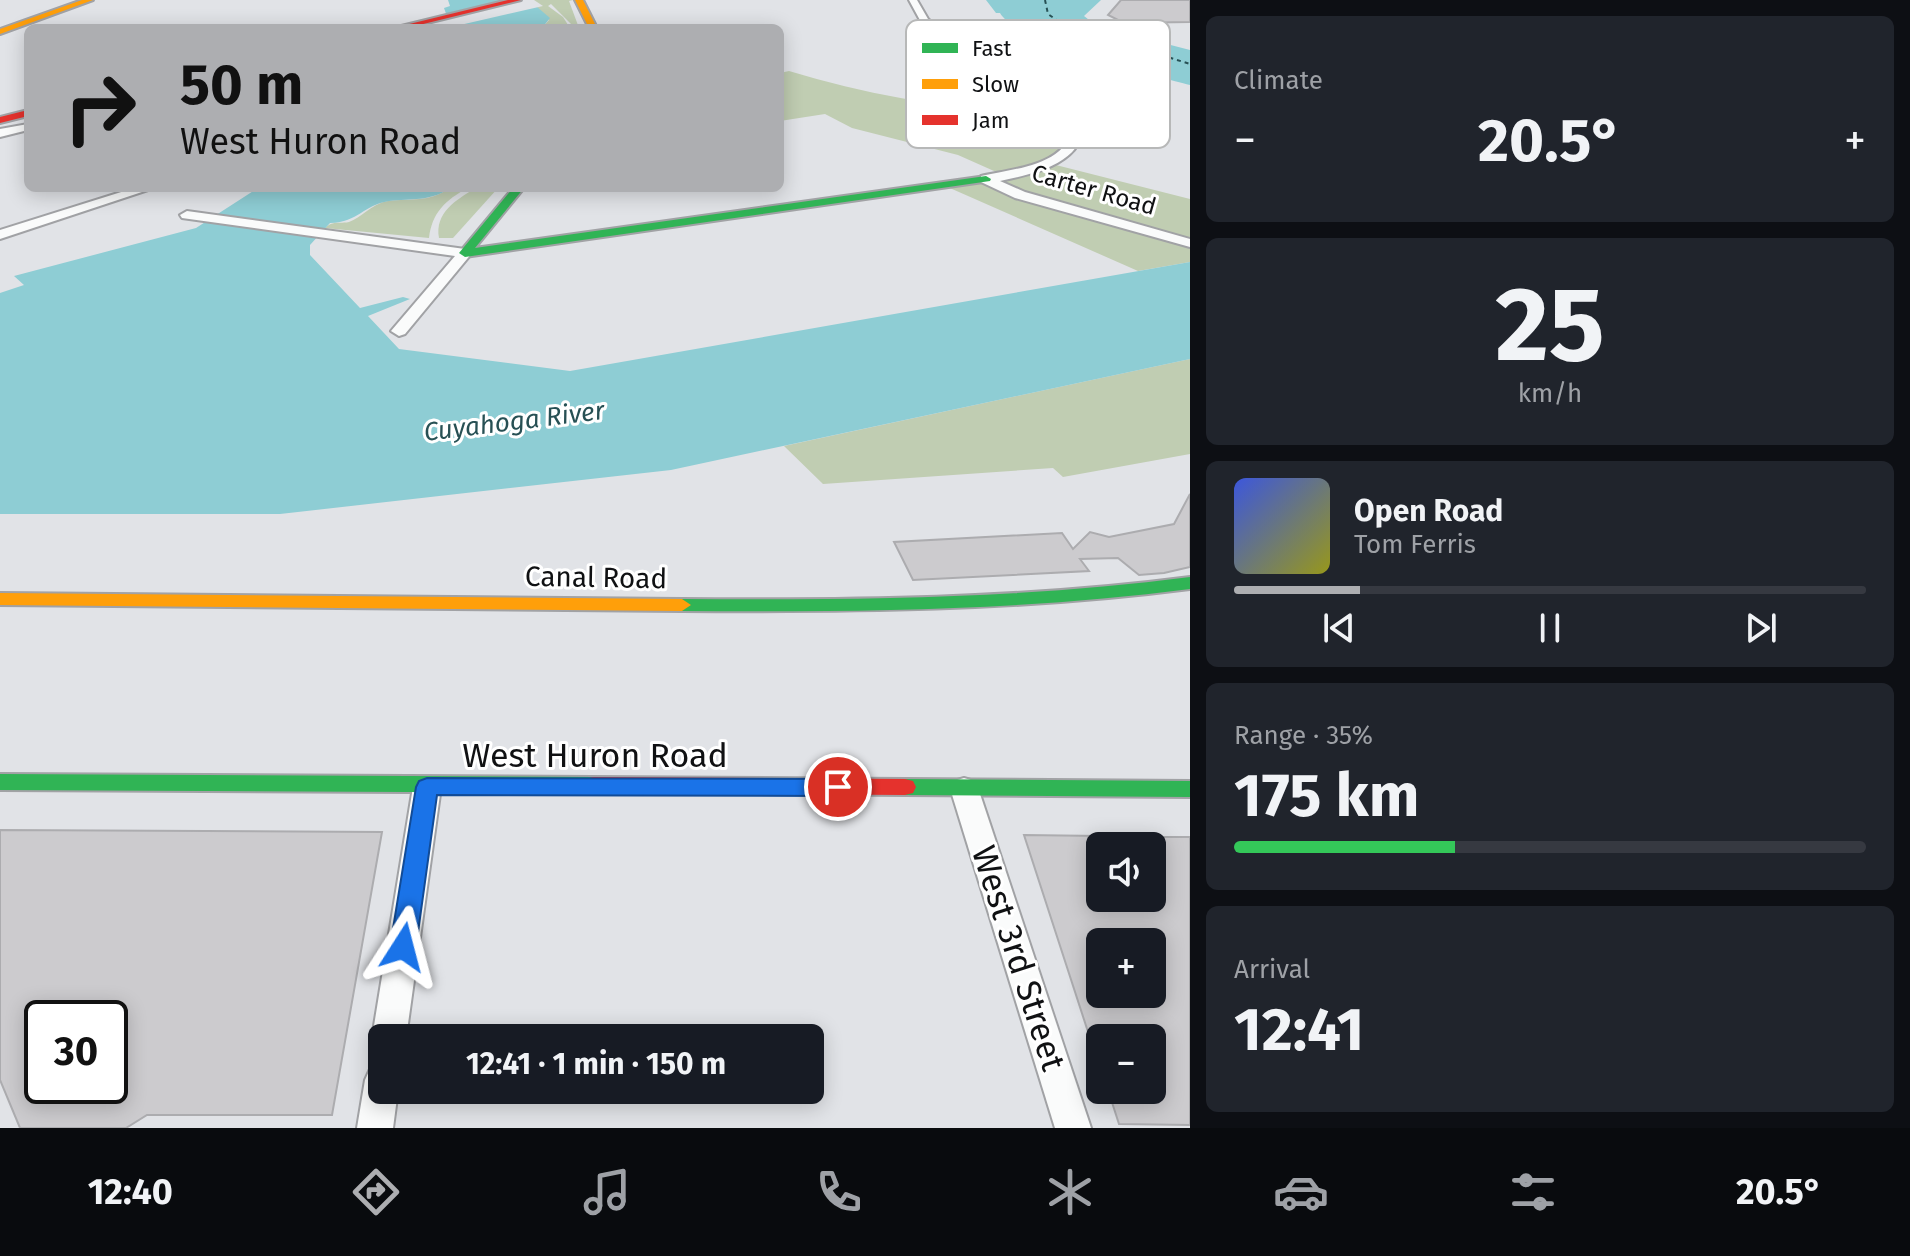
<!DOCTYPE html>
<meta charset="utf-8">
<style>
body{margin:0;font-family:"Fira Sans",sans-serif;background:#20242c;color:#f1f3f6;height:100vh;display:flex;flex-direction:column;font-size:30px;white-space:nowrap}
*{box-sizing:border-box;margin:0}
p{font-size:26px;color:#9ea1a6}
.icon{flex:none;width:44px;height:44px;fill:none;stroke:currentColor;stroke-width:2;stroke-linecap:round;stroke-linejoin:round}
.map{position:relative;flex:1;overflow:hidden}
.details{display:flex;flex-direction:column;gap:16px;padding:16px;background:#0d0f14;width:720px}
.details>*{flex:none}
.top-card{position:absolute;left:24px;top:24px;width:760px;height:168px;border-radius:12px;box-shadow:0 4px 20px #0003;background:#adaeb1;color:#111;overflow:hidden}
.tools{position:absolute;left:1086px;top:832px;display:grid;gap:16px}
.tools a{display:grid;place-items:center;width:80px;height:80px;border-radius:12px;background:#171b24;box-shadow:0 4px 20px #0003;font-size:40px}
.speed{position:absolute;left:24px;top:1000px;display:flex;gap:16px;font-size:40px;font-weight:700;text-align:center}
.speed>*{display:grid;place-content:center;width:104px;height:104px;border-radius:50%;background:#171b24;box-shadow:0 4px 20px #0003;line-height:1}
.speed .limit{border:4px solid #111;border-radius:12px;background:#fff;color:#111}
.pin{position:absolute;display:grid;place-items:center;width:68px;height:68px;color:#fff;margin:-34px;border:4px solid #fff;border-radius:50%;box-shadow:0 2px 8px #0007}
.me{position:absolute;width:88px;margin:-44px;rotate:9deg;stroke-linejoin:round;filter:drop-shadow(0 0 6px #0008)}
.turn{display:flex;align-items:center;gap:28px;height:168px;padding:0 24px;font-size:36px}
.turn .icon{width:104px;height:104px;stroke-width:2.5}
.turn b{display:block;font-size:56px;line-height:68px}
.big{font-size:60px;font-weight:700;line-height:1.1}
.details .widget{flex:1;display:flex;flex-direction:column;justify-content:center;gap:12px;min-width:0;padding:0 28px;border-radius:12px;background:#20242c}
.details .dial{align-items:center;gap:0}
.dial b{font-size:104px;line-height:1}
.song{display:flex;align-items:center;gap:24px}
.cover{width:96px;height:96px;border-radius:12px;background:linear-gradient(135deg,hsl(230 70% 55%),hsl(60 70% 35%))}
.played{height:8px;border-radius:4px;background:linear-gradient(90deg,#adaeb1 20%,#363941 20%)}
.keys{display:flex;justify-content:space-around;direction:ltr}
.heat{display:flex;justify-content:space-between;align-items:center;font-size:44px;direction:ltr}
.charge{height:12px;border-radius:6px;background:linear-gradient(90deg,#34c759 35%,#363941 0)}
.trip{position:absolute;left:368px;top:1024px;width:456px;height:80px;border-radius:12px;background:#171b24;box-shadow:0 4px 20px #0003;font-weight:700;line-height:80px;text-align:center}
.menu{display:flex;height:128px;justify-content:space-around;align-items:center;background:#090b0e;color:#9ea1a6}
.menu .icon{width:56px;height:56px}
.menu .active{color:#adaeb1}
.menu b{font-size:36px;color:#f1f3f6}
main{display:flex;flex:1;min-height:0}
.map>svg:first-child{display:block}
.green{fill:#c0cdb2}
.water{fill:#8ecdd4}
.pier{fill:#e1e3e7}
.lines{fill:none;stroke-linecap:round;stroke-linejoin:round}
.ferry{stroke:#275054;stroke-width:2;stroke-dasharray:4 4;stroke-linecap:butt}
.building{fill:#cccbce;stroke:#acacaf;stroke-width:2;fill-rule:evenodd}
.street-casing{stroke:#a1a2a5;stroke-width:4}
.fast-casing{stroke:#a1a2a5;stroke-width:4}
.slow-casing{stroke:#a1a2a5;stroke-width:4}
.jam-casing{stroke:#a1a2a5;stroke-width:4}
.street{fill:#fafbfb;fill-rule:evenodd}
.fast{fill:#30b455;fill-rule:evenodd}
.slow{fill:#ff9f0a;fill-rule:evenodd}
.jam{fill:#e5322d;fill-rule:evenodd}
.route{fill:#1a73e8;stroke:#114b97;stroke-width:2}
.labels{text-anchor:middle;stroke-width:6;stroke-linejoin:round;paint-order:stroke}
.far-street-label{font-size:24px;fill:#101113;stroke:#fff}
.far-water-label{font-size:26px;font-style:italic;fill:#275054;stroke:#fff}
.street-label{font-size:28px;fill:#101113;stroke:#fff}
.near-street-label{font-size:34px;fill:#101113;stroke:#fff}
.key{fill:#fff;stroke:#b7b8b8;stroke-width:2}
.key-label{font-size:22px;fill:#101113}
</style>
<main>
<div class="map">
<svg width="1190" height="1128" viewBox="0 0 1190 1128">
<rect width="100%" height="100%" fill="#e1e3e7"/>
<g class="green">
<polygon points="529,0 573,0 569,1 579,28 575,28 551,4 548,6 563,17 570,28 542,28 549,20"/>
<path d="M789 71C882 100 983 113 1080 118L1075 140 1048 163 1190 199V262L1138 271 943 185 1003 175 958 155 852 128 825 114 780 121V73Z"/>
<path d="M450 188H468C445 200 432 213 429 238L325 228C333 220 339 224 349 222 361 218 371 204 388 201 412 198 428 203 450 188Z"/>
<path d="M476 188H498L453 238H439C434 213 457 199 476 188Z"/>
<polygon points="1190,359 1190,454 1063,477 1053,468 823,484 784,446"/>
</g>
<g class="water">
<polygon points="448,0 529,0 550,18 542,28 451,28 444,8 450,6"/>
<path d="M986 0H1101L1084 16 1097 26 1190 50V85C1153 75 1017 43 1000 13H996Z"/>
<path d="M258 188H450C430 202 411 198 389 201 363 205 359 222 330 223L310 245V255L360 308 403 297 410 299 368 316 399 349 570 371 1190 262V359L671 470 280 514H0V293L24 285 14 276 196 228Z"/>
</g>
<polygon class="pier" points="504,0 534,0 543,6 447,28 444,14"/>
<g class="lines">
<polyline class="ferry" points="1045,0 1048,14 1062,24 1190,64"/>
</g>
<g class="building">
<polygon points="1121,0 1190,0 1190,22 1124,23 1108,15"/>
<polygon points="1190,494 1190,567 1164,573 1139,575 1118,558 1080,559 1089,571 913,580 894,542 1062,533 1073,549 1090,532 1109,537 1174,524"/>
<path d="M0 830 382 832 332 1115H147L126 1128H20L0 1080ZM42 1018H110V1086H42Z"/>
<path d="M1024 835 1100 836V898H1152V837H1190V1125L1119 1124 1108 1090H1152V1038H1090ZM1100 942H1152V994H1100Z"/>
</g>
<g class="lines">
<defs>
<g id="street">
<path d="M909 0H917L928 19 937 27 1085 116C1087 163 1037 173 1000 181L1025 192 1190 239V247L1015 198 981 182V176C1017 168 1075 165 1073 117L931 31 921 22Z"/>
<polygon points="28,124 28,130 0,137 0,129"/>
<polygon points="134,188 154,188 0,239 0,230"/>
<polygon points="187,211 465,249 472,253 405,334 399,336 391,331 455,256 182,218 180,215"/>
<polygon points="427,777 437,780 441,787 406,1038 382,1038 382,1051 377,1049 372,1038 413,787 417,780"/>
<polygon points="964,778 974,781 978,788 1091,1128 1055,1128 950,788 954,781"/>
<polygon points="382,1064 382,1090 398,1090 393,1128 357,1128 365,1080 370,1069"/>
</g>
<g id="fast">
<polygon points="986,176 991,179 990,181 465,257 459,253 513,188 524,188 475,248"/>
<path d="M1190 577V589C1021 611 852 612 682 611L673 605 682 599C852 600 1021 599 1190 577Z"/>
<polygon points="0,774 593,777 601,779 604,785 601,791 593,793 0,790"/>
<polygon points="905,779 1190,781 1190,797 905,795 897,793 894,787 897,781"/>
</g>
<g id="slow">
<polygon points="82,0 93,0 0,34 0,29"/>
<polygon points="575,0 583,0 597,28 589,28"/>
<polygon points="0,593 682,599 691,605 682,611 0,605"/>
</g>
<g id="jam">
<polygon points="508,0 521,0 407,28 393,28"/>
<polygon points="28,110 28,116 0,123 0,117"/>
<polygon points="593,777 905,779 913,781 916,787 913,793 905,795 593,793 585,791 582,785 585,779"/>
</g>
</defs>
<use href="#street" class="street-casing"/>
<use href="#fast" class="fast-casing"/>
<use href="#slow" class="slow-casing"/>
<use href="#jam" class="jam-casing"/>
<use href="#street" class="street"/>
<use href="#fast" class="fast"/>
<use href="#slow" class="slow"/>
<use href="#jam" class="jam"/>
</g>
<polygon class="route" points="427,778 838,779 846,781 849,787 846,793 838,796 437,795 416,947 412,955 403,958 394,955 390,947 416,787 419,781"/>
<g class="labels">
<g class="far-street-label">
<text transform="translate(1094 190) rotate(16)" y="8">Carter Road</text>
</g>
<g class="far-water-label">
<text transform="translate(514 421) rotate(-7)" y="9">Cuyahoga River</text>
</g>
<g class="street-label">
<text transform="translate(596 577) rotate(1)" y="10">Canal Road</text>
</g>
<g class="near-street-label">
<text x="595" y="767">West Huron Road</text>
<text transform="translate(1019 958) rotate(72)" y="12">West 3rd Street</text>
</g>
</g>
<rect x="906" y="20" width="264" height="128" rx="12" class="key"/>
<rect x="922" y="43" width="36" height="10" fill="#30b455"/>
<rect x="922" y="79" width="36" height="10" fill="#ff9f0a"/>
<rect x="922" y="115" width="36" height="10" fill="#e5322d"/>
<g class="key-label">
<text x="972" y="56">Fast</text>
<text x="972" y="92">Slow</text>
<text x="972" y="128">Jam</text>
</g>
</svg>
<div class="tools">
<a><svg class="icon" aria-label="sound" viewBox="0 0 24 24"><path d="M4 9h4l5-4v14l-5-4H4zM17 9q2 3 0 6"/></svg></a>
<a>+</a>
<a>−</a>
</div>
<div class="speed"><div class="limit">30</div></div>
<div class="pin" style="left:838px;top:787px;background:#d93025"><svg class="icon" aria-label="arrive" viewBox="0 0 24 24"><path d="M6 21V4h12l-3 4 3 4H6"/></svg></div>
<svg class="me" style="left:403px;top:947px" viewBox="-20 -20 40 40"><path d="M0-17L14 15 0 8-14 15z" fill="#1a73e8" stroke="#fff" stroke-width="4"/></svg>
<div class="trip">12:41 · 1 min · 150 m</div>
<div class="top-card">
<div class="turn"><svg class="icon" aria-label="right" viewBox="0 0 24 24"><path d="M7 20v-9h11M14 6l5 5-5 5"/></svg><div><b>50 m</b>West Huron Road</div></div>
</div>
</div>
<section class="details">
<div class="widget"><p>Climate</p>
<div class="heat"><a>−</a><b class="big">20.5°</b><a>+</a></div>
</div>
<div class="widget dial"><b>25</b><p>km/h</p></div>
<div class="widget">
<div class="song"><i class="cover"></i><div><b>Open Road</b><p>Tom Ferris</p></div></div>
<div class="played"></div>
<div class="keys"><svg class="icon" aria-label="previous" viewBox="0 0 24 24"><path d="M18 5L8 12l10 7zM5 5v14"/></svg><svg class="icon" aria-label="pause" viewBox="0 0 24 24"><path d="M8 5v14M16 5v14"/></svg><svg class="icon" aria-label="next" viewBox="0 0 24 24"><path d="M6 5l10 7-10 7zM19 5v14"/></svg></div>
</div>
<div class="widget"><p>Range · 35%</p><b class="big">175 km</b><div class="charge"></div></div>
<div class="widget"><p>Arrival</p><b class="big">12:41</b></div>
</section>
</main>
<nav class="menu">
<b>12:40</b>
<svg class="icon active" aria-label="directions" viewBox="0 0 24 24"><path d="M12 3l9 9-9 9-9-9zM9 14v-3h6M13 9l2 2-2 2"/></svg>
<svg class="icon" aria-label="music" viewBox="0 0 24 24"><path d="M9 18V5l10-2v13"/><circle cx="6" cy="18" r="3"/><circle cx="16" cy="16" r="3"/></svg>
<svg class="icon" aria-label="phone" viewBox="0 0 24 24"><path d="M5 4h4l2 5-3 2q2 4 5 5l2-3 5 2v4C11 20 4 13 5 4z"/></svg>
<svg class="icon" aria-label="climate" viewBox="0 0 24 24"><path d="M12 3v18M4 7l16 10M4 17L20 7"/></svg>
<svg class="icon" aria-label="car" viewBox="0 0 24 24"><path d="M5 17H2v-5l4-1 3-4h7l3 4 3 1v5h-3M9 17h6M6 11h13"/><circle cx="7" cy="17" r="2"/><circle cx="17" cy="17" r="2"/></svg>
<svg class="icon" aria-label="filters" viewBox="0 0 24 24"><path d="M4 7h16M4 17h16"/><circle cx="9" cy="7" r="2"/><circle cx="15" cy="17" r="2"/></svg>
<b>20.5°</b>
</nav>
